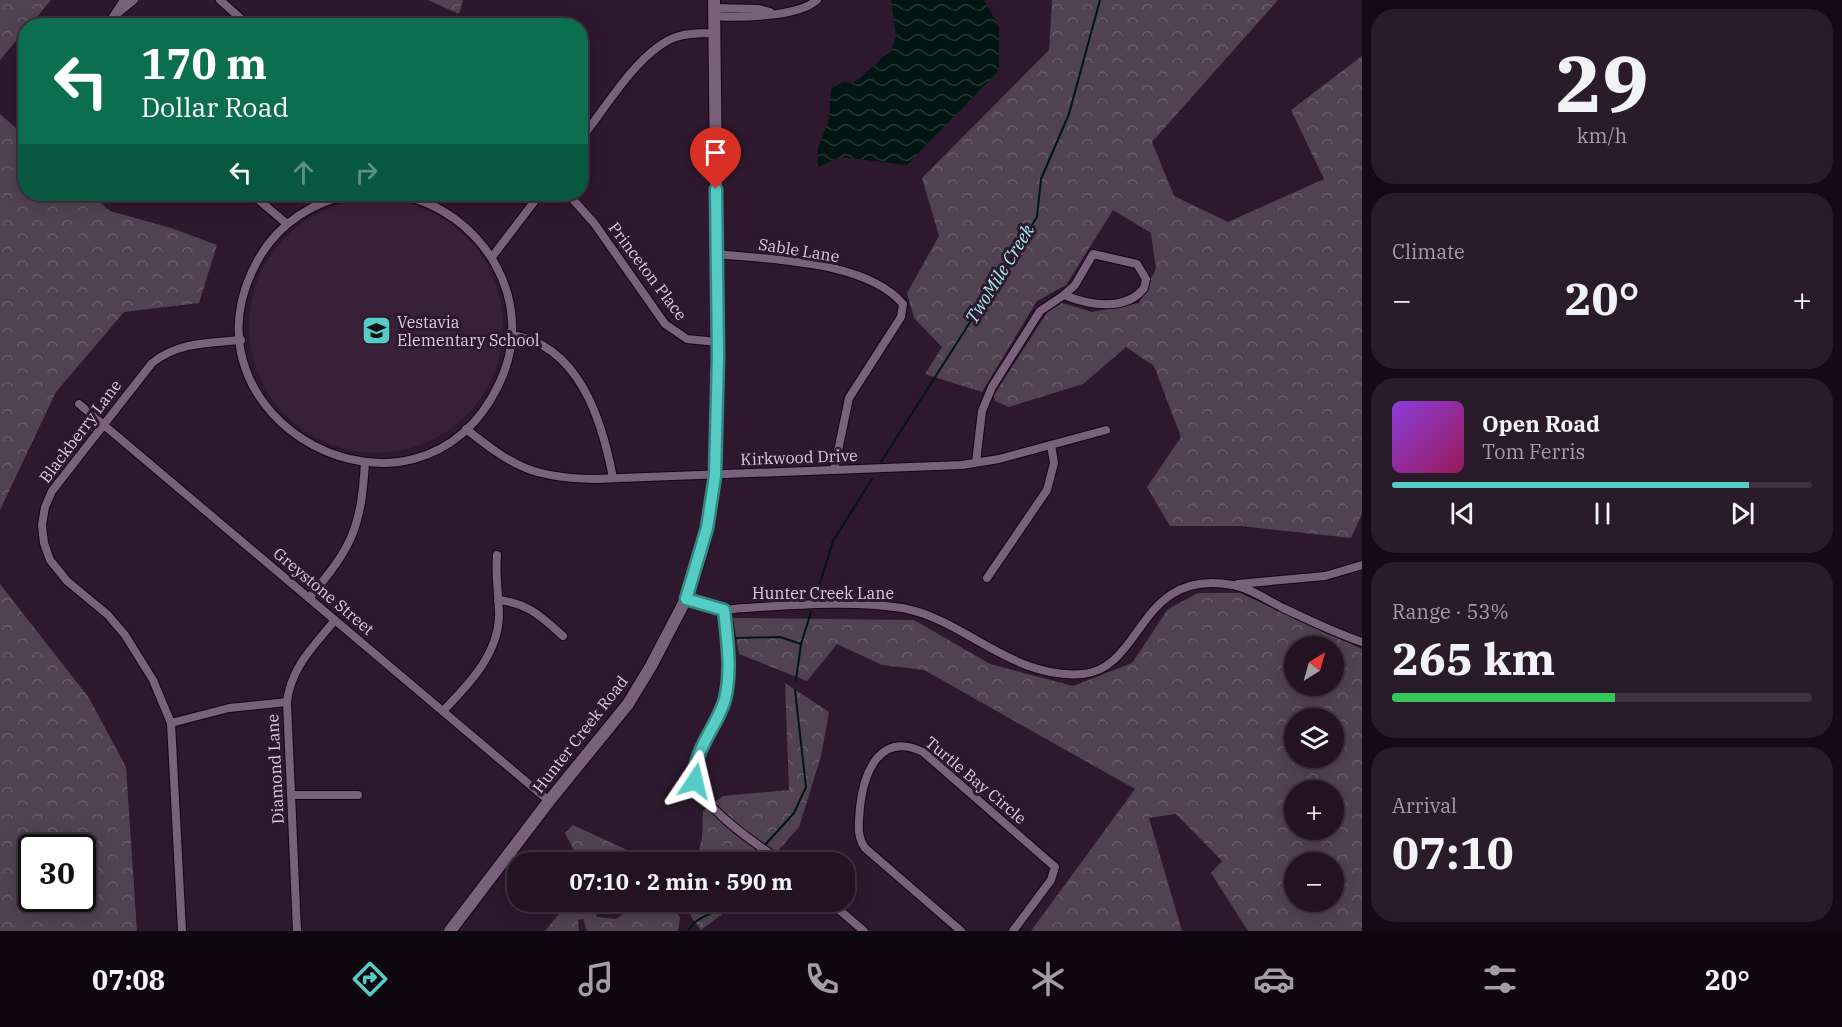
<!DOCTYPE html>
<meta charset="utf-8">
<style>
body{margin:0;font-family:"IBM Plex Serif",serif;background:#2a1b2a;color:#f1f3f6;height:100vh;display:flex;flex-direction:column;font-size:22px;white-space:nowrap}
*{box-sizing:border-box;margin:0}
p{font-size:20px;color:#a29ea5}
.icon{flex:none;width:33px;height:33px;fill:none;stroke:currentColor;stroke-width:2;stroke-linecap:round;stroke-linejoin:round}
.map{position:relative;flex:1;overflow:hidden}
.sheet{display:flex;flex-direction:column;gap:9px;padding:9px;background:#130a13;width:480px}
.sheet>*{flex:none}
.guide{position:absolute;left:18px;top:18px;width:570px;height:183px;border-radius:24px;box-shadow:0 3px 15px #0003,0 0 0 2px #3f3240;background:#0b6e4f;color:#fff;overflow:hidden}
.needle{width:39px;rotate:37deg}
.buttons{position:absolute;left:1284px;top:636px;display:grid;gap:12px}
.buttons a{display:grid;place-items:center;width:60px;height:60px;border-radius:50%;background:#221222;box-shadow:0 3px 15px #0003,0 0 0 2px #3f3240;font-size:30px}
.speed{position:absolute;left:18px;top:834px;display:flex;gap:12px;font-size:30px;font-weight:700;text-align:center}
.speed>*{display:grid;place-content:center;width:78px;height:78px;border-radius:50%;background:#221222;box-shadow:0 3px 15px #0003,0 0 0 2px #3f3240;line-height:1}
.speed .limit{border:3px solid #111;border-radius:9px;background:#fff;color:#111}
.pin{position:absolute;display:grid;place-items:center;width:51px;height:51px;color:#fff;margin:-62px -26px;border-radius:50% 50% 50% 0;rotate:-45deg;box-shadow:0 0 6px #0007}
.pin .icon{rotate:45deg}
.me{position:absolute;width:66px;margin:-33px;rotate:10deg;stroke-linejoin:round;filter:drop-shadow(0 0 4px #0008)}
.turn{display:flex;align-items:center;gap:21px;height:126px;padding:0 24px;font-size:27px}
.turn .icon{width:78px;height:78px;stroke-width:2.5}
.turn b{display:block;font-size:42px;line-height:51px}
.lanes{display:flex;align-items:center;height:57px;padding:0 24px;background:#0003;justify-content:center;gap:30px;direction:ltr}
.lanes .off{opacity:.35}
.big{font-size:45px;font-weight:800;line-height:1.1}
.sheet .card{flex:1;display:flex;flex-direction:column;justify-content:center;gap:9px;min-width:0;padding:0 21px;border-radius:24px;background:#2a1b2a}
.sheet .dial{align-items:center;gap:0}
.dial b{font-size:78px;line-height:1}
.song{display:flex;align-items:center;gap:18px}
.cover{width:72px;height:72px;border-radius:9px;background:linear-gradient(135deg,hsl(270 70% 55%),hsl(330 70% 35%))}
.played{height:6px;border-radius:3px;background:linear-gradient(90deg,#55cdc6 85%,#3f3240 85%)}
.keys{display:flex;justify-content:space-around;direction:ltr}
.heat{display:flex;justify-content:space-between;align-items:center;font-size:33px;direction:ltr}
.charge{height:9px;border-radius:4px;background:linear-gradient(90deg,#34c759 53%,#3f3240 0)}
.trip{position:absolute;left:507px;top:852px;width:348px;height:60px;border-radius:24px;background:#221222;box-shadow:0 3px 15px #0003,0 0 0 2px #3f3240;font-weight:800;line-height:60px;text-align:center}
.tabs{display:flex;height:96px;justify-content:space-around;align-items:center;background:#0e070e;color:#a29ea5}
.tabs .icon{width:42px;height:42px}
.tabs .selected{color:#55cdc6}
.tabs b{font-size:27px;color:#f1f3f6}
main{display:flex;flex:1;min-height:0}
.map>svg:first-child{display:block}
.built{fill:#382039}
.forest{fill:url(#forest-crowns);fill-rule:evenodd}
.water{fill:url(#water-waves)}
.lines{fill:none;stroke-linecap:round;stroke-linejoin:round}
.stream{stroke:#011513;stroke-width:2}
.minor-casing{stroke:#140315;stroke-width:10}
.secondary-casing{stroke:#140315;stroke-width:14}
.minor{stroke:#796179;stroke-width:8}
.secondary{stroke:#796179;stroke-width:12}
.route-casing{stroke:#378581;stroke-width:15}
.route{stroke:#55cdc6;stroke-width:10}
.labels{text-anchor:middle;stroke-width:6;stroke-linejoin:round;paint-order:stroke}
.street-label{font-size:16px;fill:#dbcddb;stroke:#2d182d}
.poi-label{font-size:16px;fill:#dbcddb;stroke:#2d182d;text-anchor:start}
.water-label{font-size:18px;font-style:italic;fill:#a3f3ed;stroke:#2d182d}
</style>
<main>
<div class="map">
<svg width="1362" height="931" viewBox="0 0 1362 931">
<defs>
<pattern id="forest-crowns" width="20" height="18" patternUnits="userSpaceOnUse" patternTransform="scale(1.5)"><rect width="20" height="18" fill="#514251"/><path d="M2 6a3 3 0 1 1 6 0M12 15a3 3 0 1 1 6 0" fill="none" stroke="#695c69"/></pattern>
<pattern id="water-waves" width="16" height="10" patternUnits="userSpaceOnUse" patternTransform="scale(1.5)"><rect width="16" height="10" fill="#011513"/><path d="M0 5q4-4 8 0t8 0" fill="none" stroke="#253635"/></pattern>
</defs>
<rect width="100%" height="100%" fill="#2d182d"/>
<circle class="built" cx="376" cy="326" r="127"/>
<g class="forest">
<polygon points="0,0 51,0 30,25 26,26 25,30 0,60"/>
<polygon points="428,0 463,0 459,14"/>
<polygon points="1052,0 1278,0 1152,142 1174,196 1228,222 1324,179 1291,110 1362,56 1362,514 1351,538 1241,526 1170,526 1147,487 1181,437 1154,366 1126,347 1083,384 1009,407 995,401 994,395 1048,311 1062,303 1092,312 1139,303 1156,269 1151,233 1113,210 1066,285 1037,301 982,392 925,374 942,347 914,318 907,293 939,236 922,178 1049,50"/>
<polygon points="0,114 25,136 26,194 90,194 110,211 171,228 217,245 199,303 124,312 56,392 0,510"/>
<path d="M0 584 89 698 126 767 137 931H0ZM32 848H82V898H32Z"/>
<path d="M1198 593H1240L1362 649V931H1248L1211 873 1222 861 1176 814 1149 818 1182 931H1031L1135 789 924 670 882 665 837 644 807 681 739 654 733 618 914 620 990 664 1073 686 1132 663 1168 609ZM1294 646H1334V686H1294ZM1294 718H1334V758H1294ZM1294 790H1334V830H1294ZM1294 862H1334V902H1294Z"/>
<polygon points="785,683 829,712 821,756 799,827 768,862 696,862 702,838 703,811 723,796 789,790"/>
<polygon points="573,825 629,851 643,862 598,862 574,851 565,833"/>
<polygon points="577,902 592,902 597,917 616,919 640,902 671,902 680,918 678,931 587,931 583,919 578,920 579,931 545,931 562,910 573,908"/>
<polygon points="689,902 739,902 701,930 691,917"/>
</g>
<polygon class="water" points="891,0 984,0 999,27 999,70 907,165 841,157 818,167 818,148 829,120 831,89 843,82 852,83 859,79 892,49 896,36"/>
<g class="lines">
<g class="stream">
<polyline points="881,462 1037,217 1041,179 1069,114 1100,0"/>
<polyline points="814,603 833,541 872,479"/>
<polyline points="736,638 780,637 801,644"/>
<polyline points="796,680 801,644 811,612"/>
<polyline points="764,846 794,813 806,787 795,690"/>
<polyline points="752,862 760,851"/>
<path d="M688 931C697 914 716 916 725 902"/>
</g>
<defs>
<g id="minor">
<polyline points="220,0 249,26"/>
<polyline points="715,8 759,9 770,12"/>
<polyline points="117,14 134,0"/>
<path d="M714 16C740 18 798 17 817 0"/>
<polyline points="107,26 124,0"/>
<path d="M580 140C605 109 639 50 676 37 688 33 701 33 714 33"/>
<polyline points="252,194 287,224"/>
<path d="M354 194C315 200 279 223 259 258 166 420 418 554 499 384 539 302 483 211 398 194"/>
<polyline points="568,194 594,223 665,324 687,339 717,342"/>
<path d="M717 254C771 260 865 260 903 304L901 317 849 398 834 470"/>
<path d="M1093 254 1137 264 1146 279 1144 288C1126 312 1088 305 1064 295L1075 285Z"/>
<polyline points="492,257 540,194"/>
<path d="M512 335C579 345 602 420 613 478"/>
<polyline points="79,404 549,801"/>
<path d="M466 429C514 467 533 478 595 479L962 465 999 459 1106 430"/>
<polyline points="976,462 982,411 992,387 1040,311 1064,295"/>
<polyline points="987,578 1047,490 1054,463 1051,445"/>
<polyline points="1238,584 1325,576 1362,565"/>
<path d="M309 598C352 547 361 529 365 462"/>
<path d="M686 599C698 602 712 609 725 610 731 610 737 608 743 608 794 605 851 600 902 608 965 619 1012 680 1083 674 1144 668 1138 567 1233 585 1250 588 1267 600 1283 608 1309 620 1335 633 1362 642"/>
<path d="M498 600C528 603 542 617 563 636"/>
<path d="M724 610C728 649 732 685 716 722 708 740 689 761 696 781 704 810 758 845 782 862"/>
<path d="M443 711C468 685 498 655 499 616 499 596 495 576 497 555"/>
<polyline points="171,723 229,708 287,702"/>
<polyline points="293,795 358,795"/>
<polyline points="830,902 864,931"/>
<path d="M182 931 171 723 153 680 125 635 108 615 67 581 50 560 44 543 42 525 45 507 52 491 152 363C178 342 209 343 241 340"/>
<path d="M297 931 287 702C291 667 314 646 335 620"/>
<path d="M961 931 865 848C856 835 859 822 860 807 864 772 880 731 923 752L1055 867 1051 880 1013 931"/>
</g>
<polyline id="secondary" points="450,931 549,801 628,704 651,666 686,599 701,554 707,528 715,476 718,355 714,0"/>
</defs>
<use href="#minor" class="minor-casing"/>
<use href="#secondary" class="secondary-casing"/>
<use href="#minor" class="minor"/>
<use href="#secondary" class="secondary"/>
</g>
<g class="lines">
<defs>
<path id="route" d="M695 781C691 752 718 726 725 699 732 670 727 639 724 610L686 599 707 528 715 476 718 356 716 189"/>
</defs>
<use href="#route" class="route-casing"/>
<use href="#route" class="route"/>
</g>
<defs>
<symbol id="school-square" viewBox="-11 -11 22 22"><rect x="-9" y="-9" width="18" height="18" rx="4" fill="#55cdc6" stroke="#2d182d"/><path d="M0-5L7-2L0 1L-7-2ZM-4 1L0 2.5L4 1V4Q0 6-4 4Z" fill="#111"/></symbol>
</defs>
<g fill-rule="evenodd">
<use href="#school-square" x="360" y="314" width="33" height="33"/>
</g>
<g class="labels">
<g class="street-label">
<text transform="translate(799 250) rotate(9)" y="6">Sable Lane</text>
<text transform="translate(648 271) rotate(53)" y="6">Princeton Place</text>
<text transform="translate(80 431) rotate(-53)" y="6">Blackberry Lane</text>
<text transform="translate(799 457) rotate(-2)" y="6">Kirkwood Drive</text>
<text transform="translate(324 591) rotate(40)" y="6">Greystone Street</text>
<text x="823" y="599">Hunter Creek Lane</text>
<text transform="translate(580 734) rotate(-52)" y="6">Hunter Creek Road</text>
<text transform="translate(275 769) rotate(-93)" y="6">Diamond Lane</text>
<text transform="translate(976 780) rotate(40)" y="6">Turtle Bay Circle</text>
</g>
<g class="poi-label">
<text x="397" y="328">Vestavia<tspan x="397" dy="18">Elementary School</tspan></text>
</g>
<g class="water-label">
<text transform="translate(1000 274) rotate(-58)" y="6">TwoMile Creek</text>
</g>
</g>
</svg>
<div class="buttons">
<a><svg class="needle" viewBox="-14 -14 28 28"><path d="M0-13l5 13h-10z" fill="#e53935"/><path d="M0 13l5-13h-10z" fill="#a29ea5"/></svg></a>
<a><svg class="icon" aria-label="layers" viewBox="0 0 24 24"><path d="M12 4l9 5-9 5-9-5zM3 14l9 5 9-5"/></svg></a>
<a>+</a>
<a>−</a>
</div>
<div class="speed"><div class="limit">30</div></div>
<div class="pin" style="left:716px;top:189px;background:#d93025"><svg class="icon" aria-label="arrive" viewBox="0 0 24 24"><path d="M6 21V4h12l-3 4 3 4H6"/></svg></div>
<svg class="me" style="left:695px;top:781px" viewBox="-20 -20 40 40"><path d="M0-17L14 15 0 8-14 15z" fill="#55cdc6" stroke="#fff" stroke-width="4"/></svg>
<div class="trip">07:10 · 2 min · 590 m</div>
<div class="guide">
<div class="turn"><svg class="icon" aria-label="left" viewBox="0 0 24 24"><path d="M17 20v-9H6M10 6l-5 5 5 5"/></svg><div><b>170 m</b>Dollar Road</div></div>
<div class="lanes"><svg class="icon" aria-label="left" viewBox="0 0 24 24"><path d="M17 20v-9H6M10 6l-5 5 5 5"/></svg><svg class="icon off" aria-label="ahead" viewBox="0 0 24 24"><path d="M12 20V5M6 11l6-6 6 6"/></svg><svg class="icon off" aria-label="right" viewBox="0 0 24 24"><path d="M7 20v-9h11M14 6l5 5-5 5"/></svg></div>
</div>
</div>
<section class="sheet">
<div class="card dial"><b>29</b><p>km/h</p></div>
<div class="card"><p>Climate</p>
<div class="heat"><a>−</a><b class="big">20°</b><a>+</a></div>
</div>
<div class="card">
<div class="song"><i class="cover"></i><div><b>Open Road</b><p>Tom Ferris</p></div></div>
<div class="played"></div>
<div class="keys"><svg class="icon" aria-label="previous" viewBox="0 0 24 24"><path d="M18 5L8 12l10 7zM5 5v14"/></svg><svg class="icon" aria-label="pause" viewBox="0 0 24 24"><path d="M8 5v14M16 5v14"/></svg><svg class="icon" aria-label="next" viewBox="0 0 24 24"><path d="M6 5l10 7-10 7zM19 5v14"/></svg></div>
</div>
<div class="card"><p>Range · 53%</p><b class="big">265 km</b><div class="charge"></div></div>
<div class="card"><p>Arrival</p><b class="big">07:10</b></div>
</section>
</main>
<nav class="tabs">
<b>07:08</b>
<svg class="icon selected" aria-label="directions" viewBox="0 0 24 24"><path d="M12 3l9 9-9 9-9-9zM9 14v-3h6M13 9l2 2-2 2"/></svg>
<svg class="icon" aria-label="music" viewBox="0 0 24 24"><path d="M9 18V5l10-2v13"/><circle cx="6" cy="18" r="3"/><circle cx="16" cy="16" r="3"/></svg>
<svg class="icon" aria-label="phone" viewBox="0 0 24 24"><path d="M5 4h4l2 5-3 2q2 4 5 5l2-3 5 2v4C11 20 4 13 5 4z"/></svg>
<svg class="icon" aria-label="climate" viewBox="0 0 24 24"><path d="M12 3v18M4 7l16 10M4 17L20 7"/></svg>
<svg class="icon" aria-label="car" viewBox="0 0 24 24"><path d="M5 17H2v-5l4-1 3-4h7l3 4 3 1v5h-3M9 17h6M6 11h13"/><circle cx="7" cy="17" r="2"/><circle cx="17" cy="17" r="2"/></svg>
<svg class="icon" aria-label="filters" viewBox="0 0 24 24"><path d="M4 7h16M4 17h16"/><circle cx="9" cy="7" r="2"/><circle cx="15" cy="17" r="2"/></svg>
<b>20°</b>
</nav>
